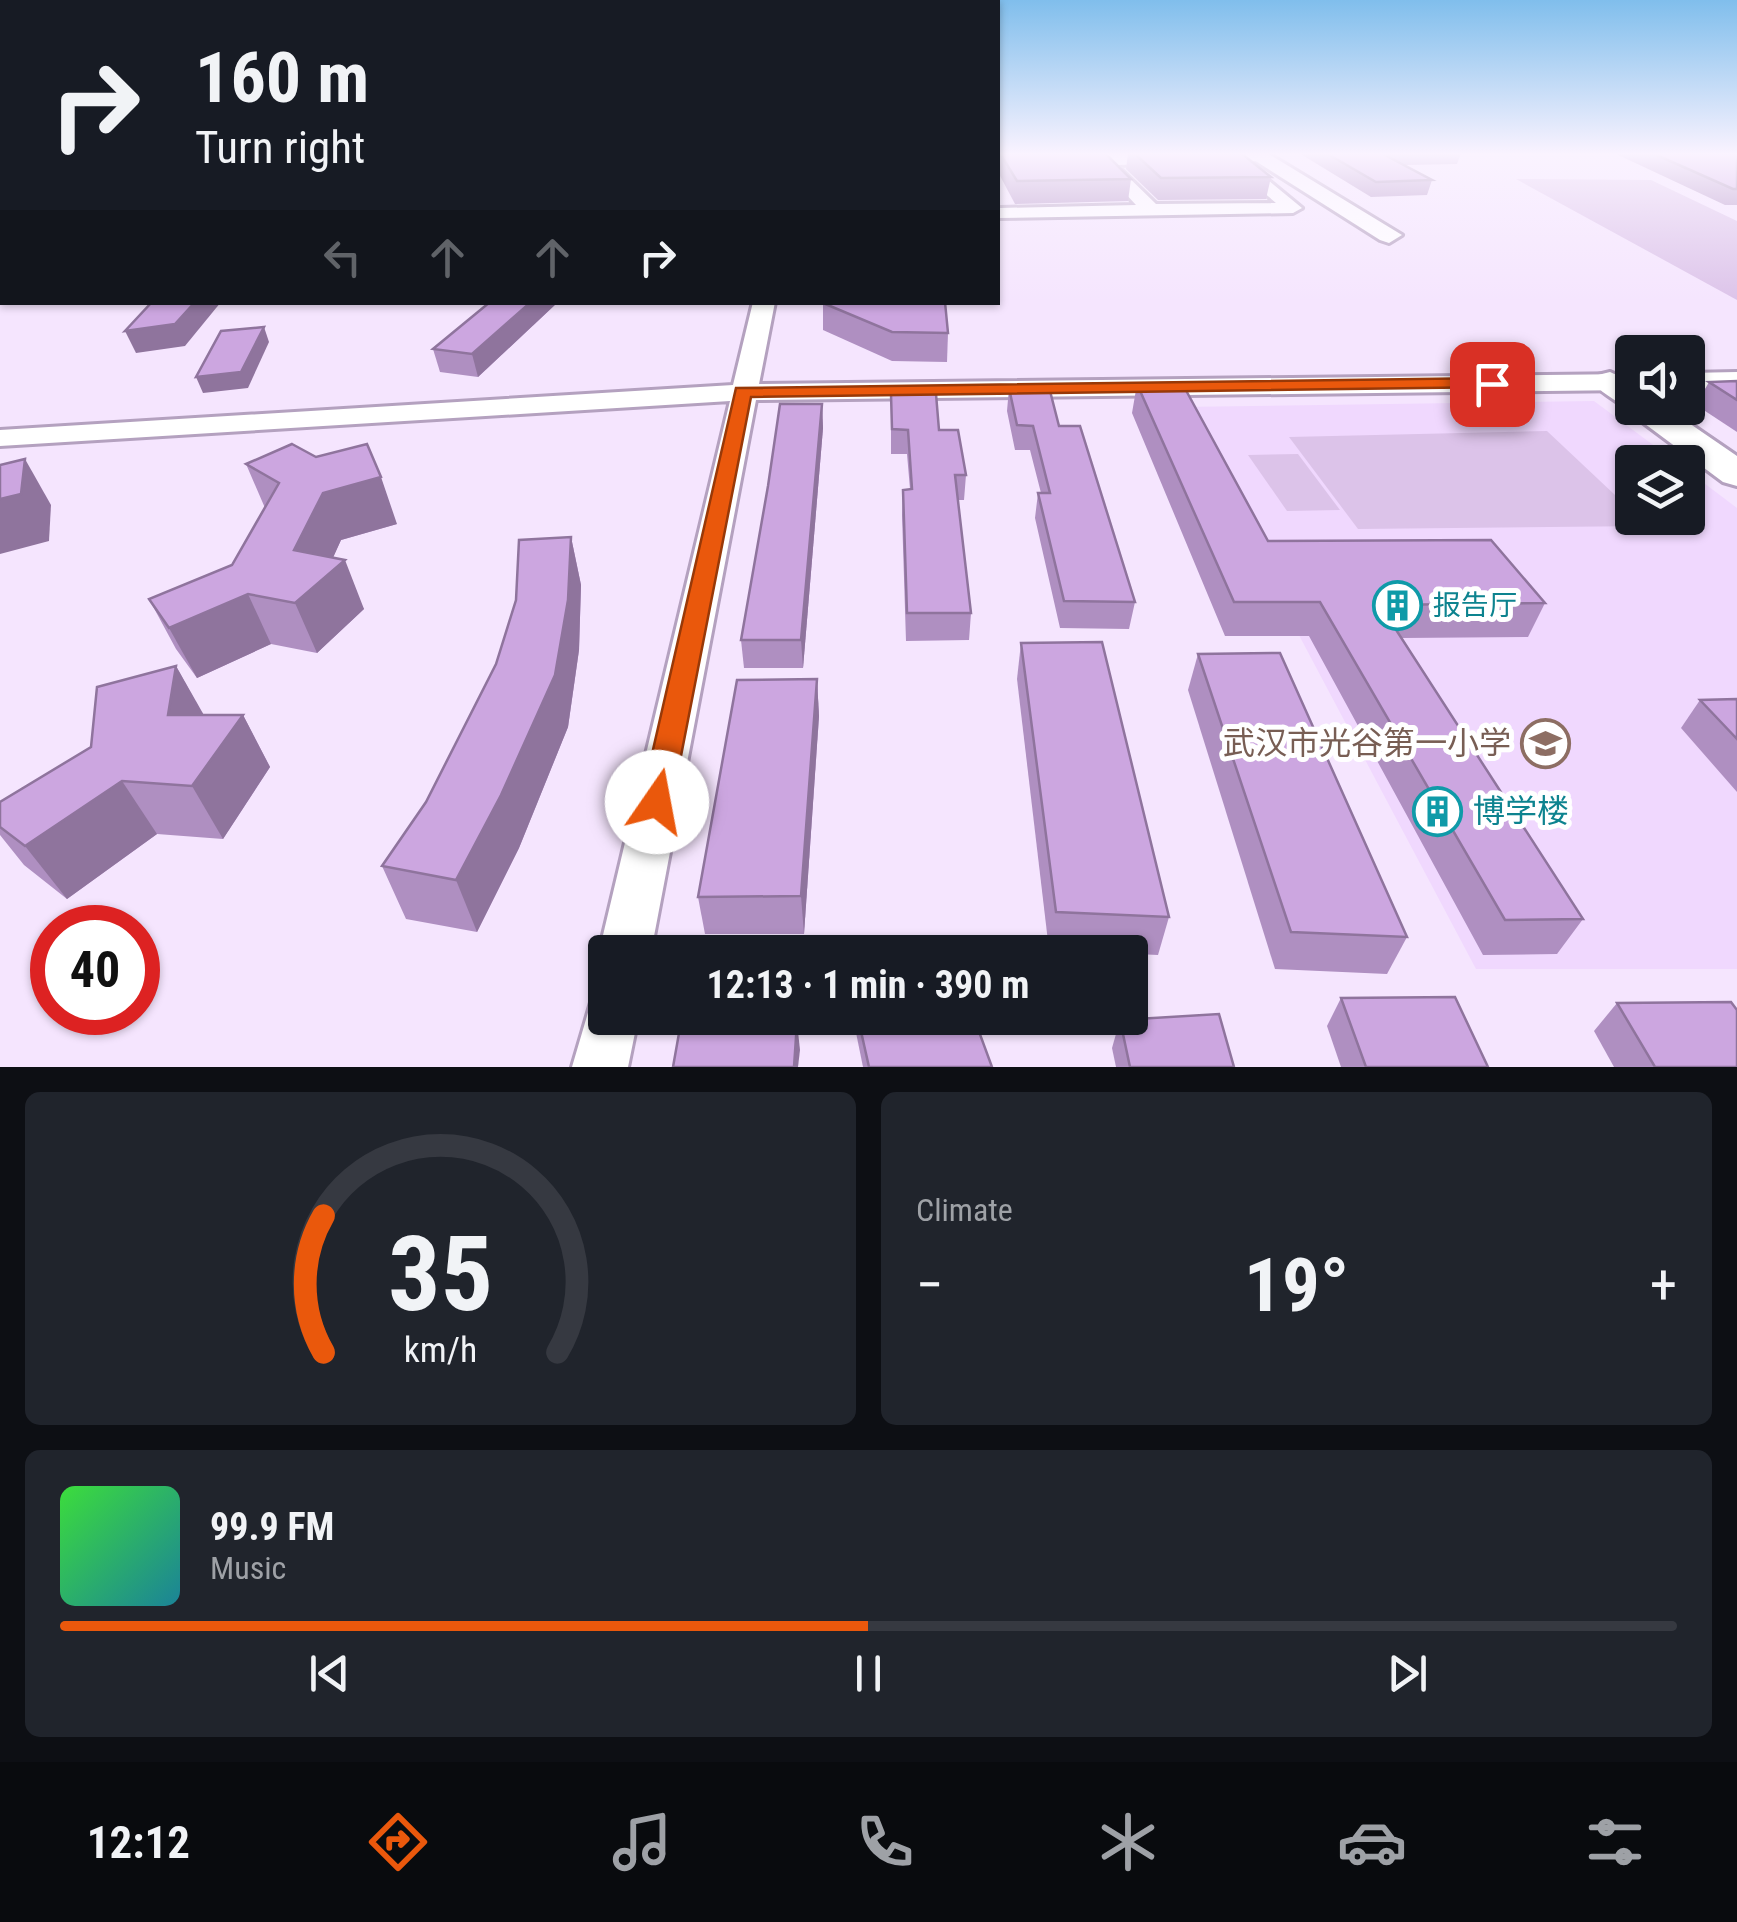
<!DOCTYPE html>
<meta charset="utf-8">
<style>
body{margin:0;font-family:"Roboto Condensed","Noto Sans SC",sans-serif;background:#20242c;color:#f1f3f6;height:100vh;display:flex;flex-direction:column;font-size:38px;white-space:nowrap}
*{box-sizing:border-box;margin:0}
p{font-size:32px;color:#9ea1a6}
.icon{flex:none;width:55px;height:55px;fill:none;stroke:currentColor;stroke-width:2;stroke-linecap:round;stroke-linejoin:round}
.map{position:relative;height:1067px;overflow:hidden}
.panel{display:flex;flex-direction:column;gap:25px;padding:25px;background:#0d0f14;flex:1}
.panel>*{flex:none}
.top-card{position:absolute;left:0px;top:0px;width:1000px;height:305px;box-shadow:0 2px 8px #0004;background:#171b24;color:#f1f3f6;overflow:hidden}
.buttons{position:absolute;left:1615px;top:335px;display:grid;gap:20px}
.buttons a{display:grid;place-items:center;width:90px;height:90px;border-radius:10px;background:#171b24;box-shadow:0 2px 8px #0004;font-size:50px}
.speed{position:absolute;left:30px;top:905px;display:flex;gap:20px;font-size:50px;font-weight:700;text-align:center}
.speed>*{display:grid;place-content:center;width:130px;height:130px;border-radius:50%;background:#171b24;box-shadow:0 2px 8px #0004;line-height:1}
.speed .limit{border:15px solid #d22;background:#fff;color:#111}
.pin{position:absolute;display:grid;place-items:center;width:85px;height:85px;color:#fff;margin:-42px;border-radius:20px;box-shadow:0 5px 15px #0006}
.me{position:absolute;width:110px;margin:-55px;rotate:12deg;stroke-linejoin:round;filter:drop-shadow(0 0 8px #0008)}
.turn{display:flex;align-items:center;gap:35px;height:210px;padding:0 30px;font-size:45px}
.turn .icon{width:130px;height:130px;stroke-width:2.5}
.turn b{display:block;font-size:70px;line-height:85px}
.lanes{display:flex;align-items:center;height:95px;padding:0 30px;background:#0003;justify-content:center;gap:50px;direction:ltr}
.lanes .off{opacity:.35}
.big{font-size:75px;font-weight:700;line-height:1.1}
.panel .widget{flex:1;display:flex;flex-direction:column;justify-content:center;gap:15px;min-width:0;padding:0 35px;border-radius:15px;background:#20242c}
.panel .dial{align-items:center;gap:0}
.dial svg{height:260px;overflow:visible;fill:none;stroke:#363941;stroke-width:7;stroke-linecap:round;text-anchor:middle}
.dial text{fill:#f1f3f6;stroke:none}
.song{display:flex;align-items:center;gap:30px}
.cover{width:120px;height:120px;border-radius:15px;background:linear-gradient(135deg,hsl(120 70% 55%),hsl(190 70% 35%))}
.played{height:10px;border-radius:5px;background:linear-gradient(90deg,#ea580c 50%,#363941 50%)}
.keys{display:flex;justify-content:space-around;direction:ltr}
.heat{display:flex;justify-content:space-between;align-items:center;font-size:55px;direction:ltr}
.panel .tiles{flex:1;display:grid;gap:25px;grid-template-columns:1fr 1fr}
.widget:last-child{grid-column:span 2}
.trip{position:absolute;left:588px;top:935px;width:560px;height:100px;border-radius:10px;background:#171b24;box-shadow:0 2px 8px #0004;font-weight:700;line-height:100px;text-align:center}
.menu{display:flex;height:160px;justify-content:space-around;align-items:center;background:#090b0e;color:#9ea1a6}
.menu .icon{width:70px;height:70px}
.menu .selected{color:#ea580c}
.menu b{font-size:45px;color:#f1f3f6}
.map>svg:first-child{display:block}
.built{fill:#f0d8fe}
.green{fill:#dcc3e9}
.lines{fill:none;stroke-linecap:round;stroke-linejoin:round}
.minor-casing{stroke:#b4a1bf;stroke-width:6}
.major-casing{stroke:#b4a1bf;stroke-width:6}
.highway-casing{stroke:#b4a1bf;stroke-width:52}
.minor{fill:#fff;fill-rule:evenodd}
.major{fill:#fff;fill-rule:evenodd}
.highway{stroke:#fff;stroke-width:48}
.wall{fill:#af8fc1}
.shaded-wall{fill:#8f749d}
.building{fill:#cca6e0;stroke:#8f749d;stroke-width:2.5}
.route{fill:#ea580c;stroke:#983908;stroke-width:2.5}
.labels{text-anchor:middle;stroke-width:10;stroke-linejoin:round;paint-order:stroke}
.culture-label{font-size:28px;fill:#0d838f;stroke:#fff;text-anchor:start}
.near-education-label{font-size:32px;fill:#785e54;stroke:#fff;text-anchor:end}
.near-culture-label{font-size:32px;fill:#0d838f;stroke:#fff;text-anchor:start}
</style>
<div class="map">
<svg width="1737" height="1067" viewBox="0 0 1737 1067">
<rect width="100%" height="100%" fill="#f5e5fe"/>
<polygon class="built" points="1594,401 1676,462 1632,462 1632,518 1688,518 1688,471 1737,508 1737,969 1476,969 1178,407"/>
<g class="green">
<polygon points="1516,179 1651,180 1737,221 1737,300"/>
<polygon points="1547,431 1632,511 1632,518 1639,518 1649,526 1358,529 1289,437"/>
<polygon points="1298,454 1340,510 1287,511 1248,455"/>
</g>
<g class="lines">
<defs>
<g id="minor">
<path d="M1093 153 1267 154V160L1246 162 1302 208 1293 213 998 218V208H1001L1136 205 1099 165 998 167V157ZM1228 162 1276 203 1156 204 1116 165Z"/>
<polygon points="753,302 775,302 759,384 1632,374 1632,390 756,400 651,952 605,952 605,964 599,952 730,401 0,446 0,430 733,385"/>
<polygon points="1737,372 1737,388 1688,389 1688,373"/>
<polygon points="605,994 605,1018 638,1018 628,1067 572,1067 592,999"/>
</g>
<g id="major">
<polygon points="1243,153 1267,153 1402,235 1389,243 1380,240"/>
<path d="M1610 372 1632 382V408H1667L1737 456V486L1723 482 1633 415C1623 402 1604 397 1593 382L1598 375Z"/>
</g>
<polyline id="highway" points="0,166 2,165"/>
</defs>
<use href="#minor" class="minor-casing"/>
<use href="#major" class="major-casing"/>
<use href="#highway" class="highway-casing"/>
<use href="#minor" class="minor"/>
<use href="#major" class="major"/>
<use href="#highway" class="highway"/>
</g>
<g class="wall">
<polygon points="998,153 1105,153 1131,179 1128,201 1015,204 998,172"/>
<polygon points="1128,153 1241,153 1271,177 1266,199 1158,200 1126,169"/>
<polygon points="1299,153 1461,153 1457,164 1405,165 1432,180 1427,195 1371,197"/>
<polygon points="1614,153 1737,153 1737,205 1725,205"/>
<polygon points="0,175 2,175 2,212 0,211"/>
<polygon points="490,302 558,302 478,377 440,372 433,349"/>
<polygon points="823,303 948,333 947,362 892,361 823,330"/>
<polygon points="1737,381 1737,432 1696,405 1709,382"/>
<polygon points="1137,384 1268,541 1545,603 1528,637 1402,638 1583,919 1557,954 1483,955 1309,636 1225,636 1132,413"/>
<polygon points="1009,388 1059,426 1135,602 1129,629 1060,628 1035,518 1038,493 1041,493 1030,450 1015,450 1007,411"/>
<polygon points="891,394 939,430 966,475 964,500 958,500 971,613 969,640 906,641 902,515 903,490 910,489 907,454 891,454"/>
<polygon points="822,404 823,428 803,668 744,668 741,640"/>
<polygon points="246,464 397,524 341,540 333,557 364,609 317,653 271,644 197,678 176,649 149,599 232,565 265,508"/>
<polygon points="571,537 581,585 579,650 568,727 519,848 477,932 406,919 382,866 426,802"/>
<polygon points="1021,643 1169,917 1158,955 1049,950 1017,679"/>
<polygon points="1198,654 1407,937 1387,974 1275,969 1188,690"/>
<polygon points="176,666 203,715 243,715 270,767 223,839 157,834 67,899 24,865 0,835 0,802 91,747"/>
<polygon points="817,679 819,716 804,934 705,934 698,897"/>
<polygon points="1737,699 1737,792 1681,728 1700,700"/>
<polygon points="1341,998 1488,1067 1341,1067 1327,1026"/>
<polygon points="1617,1003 1737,1067 1614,1067 1594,1031"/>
<polygon points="853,1018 974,1018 992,1067 863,1067"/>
<polygon points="1120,1020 1234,1067 1116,1067 1112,1048"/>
</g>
<g class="shaded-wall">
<polygon points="0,215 2,220 2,236 0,237"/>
<polygon points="195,302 221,302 185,346 136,353 125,331"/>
<polygon points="531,302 558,302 478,377 472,354"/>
<polygon points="264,327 269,342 248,388 203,393 196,377"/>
<polygon points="822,404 823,428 803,668 801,640"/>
<polygon points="25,459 51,505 49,541 0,554 0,499"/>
<polygon points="381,477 397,524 341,540 324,578 345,560 364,609 317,653 295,603 294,550 323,493"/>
<polygon points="571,537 581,585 579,650 568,727 519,848 477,932 456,880"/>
<polygon points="248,594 271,644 197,678 169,628"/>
<polygon points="176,666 205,717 168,715"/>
<polygon points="817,679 819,716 804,934 801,896"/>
<polygon points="243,715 270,767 223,839 192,786"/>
<polygon points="122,781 157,834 67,899 25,846"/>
<polygon points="797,1022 800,1050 798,1067 794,1067"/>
</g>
<g class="building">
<polygon points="1000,153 1105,153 1131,179 1017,181"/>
<polygon points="1134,153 1241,153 1271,177 1161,178"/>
<polygon points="1326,153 1381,153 1432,180 1376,182"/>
<polygon points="1652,153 1737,153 1737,189 1733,189"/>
<rect x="0" y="175" width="2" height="15"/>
<polygon points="152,302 195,302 175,324 125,331"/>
<polygon points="490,302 531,302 472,354 433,349"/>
<polygon points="945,302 948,333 892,332 823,303"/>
<polygon points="264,327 241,372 196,377 221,331"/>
<polygon points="1737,381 1737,400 1709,382"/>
<polygon points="1182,383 1268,541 1491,540 1545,603 1380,605 1583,919 1505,920 1320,602 1234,602 1137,384"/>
<polygon points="1049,387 1059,426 1080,426 1135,602 1064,601 1038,493 1050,493 1033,426 1017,425 1009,388"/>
<polygon points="891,394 936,394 939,430 958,430 966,475 955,475 971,613 907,613 903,490 912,489 908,430 892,429"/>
<polygon points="780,404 822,404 801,640 741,640 768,486"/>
<polygon points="292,444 316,457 367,444 381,477 323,493 294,550 345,560 295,603 248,594 169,628 149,599 232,565 279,483 246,464"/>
<polygon points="25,459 21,494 0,499 0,465"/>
<polygon points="571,537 568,600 555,675 501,795 456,880 382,866 426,802 496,664 516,600 519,540"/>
<polygon points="1102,642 1169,917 1056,912 1021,643"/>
<polygon points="1280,653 1407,937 1291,932 1198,654"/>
<polygon points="176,666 168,715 243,715 192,786 122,781 25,846 0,827 0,802 91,747 97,687"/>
<polygon points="817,679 801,896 698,897 737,680"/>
<polygon points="1737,699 1737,739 1700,700"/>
<polygon points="1455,997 1488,1067 1366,1067 1341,998"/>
<polygon points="1731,1002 1737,1010 1737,1067 1655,1067 1617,1003"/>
<polygon points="1219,1014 1234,1067 1130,1067 1120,1020"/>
<polygon points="858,1018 974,1018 992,1067 869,1067"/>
<polygon points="681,1022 797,1022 794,1067 673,1067"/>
</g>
<linearGradient id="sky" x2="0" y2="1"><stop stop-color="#80beec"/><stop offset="0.51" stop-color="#faf3ff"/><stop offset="1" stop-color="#faf3ff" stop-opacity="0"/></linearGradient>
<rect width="1737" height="302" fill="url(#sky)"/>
<polygon class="route" points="1492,378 1498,380 1498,387 751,397 672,802 668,811 657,815 646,811 641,802 736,388"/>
<defs>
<symbol id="building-ring" viewBox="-11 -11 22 22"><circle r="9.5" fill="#fff" stroke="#0f9aa8" stroke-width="1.5"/><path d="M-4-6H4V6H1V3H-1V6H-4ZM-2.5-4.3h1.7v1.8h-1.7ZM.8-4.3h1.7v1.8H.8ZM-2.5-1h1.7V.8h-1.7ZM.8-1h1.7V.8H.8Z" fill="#0f9aa8"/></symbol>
<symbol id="school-ring" viewBox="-11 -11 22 22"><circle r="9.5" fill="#fff" stroke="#8d6e63" stroke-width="1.5"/><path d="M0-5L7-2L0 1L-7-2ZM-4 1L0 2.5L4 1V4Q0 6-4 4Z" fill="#8d6e63"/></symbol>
</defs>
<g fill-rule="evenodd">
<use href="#building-ring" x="1370" y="578" width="55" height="55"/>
<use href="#school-ring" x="1518" y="716" width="55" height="55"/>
<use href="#building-ring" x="1410" y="784" width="55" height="55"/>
</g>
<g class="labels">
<g class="culture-label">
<text x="1433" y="615">报告厅</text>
</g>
<g class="near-education-label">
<text x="1511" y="754">武汉市光谷第一小学</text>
</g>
<g class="near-culture-label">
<text x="1473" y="822">博学楼</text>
</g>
</g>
</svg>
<div class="buttons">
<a><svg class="icon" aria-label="sound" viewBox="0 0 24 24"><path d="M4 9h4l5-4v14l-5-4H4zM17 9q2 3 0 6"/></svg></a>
<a><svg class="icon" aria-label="layers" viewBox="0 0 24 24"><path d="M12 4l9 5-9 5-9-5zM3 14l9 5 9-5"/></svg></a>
</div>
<div class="speed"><div class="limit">40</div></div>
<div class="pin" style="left:1492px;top:384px;background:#d93025"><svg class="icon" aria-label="arrive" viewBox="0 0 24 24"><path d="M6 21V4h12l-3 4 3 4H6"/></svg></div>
<svg class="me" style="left:657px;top:802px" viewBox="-20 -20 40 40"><circle r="19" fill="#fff"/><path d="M0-13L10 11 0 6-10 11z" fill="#ea580c"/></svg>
<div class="trip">12:13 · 1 min · 390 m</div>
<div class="top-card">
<div class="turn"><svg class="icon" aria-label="right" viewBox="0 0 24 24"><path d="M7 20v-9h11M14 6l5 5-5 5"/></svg><div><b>160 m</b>Turn right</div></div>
<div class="lanes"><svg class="icon off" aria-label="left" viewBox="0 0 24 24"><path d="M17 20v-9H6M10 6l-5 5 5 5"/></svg><svg class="icon off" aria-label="ahead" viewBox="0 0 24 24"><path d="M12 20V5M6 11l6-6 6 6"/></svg><svg class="icon off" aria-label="ahead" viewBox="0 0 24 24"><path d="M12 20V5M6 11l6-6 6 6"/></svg><svg class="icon" aria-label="right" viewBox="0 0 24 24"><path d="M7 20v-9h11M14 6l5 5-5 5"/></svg></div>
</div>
</div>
<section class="panel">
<div class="tiles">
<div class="widget dial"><svg viewBox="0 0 100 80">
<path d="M14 69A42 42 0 1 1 86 69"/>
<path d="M14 69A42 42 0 0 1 14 27" stroke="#ea580c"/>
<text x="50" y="56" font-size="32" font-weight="700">35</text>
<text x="50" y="72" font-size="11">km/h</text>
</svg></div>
<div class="widget"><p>Climate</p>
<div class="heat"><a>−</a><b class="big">19°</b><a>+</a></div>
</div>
<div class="widget">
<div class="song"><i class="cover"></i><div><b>99.9 FM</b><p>Music</p></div></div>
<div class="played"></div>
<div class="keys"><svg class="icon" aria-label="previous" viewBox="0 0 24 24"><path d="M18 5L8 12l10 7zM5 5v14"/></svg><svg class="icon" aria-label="pause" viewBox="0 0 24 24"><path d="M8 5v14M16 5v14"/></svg><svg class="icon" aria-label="next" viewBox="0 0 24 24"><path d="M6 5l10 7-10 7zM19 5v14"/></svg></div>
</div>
</div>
</section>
<nav class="menu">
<b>12:12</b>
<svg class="icon selected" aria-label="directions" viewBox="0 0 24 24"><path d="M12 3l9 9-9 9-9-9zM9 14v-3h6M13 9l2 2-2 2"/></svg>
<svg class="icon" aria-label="music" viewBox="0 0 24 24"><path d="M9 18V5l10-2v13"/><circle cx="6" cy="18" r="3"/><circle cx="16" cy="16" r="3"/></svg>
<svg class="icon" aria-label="phone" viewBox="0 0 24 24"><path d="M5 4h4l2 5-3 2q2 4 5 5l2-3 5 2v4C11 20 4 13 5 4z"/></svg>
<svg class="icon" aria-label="climate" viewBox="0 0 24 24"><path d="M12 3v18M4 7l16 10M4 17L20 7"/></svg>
<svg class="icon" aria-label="car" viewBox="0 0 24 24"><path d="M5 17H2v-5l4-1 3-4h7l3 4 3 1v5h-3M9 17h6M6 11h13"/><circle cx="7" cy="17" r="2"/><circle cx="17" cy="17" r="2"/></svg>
<svg class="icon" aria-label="filters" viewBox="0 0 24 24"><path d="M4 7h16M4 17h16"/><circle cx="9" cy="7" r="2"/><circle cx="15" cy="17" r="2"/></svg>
</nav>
